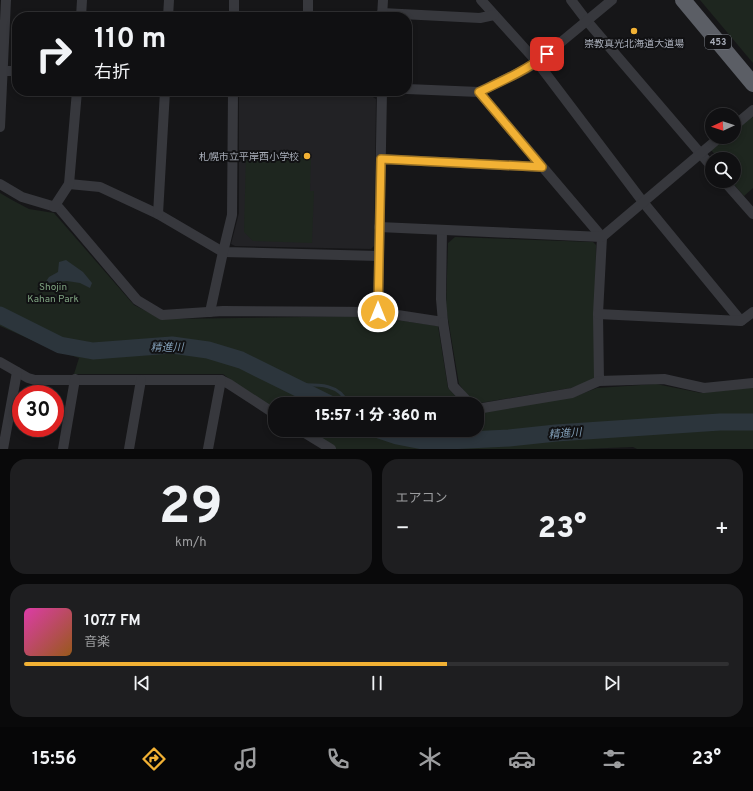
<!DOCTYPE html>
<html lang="ja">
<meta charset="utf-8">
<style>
body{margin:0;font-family:Overpass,"Noto Sans JP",sans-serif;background:#1e1e20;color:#f1f3f6;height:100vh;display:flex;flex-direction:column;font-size:15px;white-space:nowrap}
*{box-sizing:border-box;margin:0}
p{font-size:13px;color:#9c9d9f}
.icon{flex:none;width:22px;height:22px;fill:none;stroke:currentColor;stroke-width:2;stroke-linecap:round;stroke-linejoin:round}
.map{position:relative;height:449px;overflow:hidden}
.details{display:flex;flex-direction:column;gap:10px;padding:10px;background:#09090a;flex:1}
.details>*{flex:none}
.banner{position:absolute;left:12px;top:12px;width:400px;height:84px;border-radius:16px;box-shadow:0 2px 6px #0003,0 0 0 1px #303032;background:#101012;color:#f1f3f6;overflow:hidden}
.needle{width:26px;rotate:267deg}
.tools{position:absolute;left:705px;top:108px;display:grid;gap:8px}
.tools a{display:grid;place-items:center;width:36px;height:36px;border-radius:50%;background:#101012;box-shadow:0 2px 6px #0003,0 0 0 1px #303032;font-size:20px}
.speed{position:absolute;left:12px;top:385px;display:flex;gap:8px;font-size:20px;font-weight:700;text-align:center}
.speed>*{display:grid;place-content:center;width:52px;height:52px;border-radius:50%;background:#101012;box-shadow:0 2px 6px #0003,0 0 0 1px #303032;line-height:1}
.speed .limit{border:6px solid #d22;background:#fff;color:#111}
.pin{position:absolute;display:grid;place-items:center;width:34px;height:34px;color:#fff;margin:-17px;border-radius:8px;box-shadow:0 2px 6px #0006}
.me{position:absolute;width:44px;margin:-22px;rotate:0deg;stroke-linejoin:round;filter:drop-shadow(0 0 3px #0008)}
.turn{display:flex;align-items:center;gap:14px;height:84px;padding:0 16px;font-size:18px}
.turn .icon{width:52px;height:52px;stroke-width:2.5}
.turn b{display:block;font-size:28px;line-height:34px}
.big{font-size:30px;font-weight:800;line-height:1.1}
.details .card{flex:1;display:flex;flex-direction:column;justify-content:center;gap:6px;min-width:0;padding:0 14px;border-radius:16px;background:#1e1e20}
.details .dial{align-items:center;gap:0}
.dial b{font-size:52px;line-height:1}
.song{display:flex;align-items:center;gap:12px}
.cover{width:48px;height:48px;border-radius:6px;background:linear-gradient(135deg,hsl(320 70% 55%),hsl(30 70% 35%))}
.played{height:4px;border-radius:2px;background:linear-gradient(90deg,#f2b134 60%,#303032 60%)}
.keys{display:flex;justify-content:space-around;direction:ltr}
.heat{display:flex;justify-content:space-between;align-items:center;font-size:22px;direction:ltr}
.details .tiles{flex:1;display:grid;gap:10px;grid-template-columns:1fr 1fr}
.card:last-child{grid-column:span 2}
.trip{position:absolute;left:268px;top:397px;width:216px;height:40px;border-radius:16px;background:#101012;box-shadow:0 2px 6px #0003,0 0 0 1px #303032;font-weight:800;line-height:40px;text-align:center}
.menu{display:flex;height:64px;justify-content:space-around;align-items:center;background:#060607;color:#9c9d9f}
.menu .icon{width:28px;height:28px}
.menu .selected{color:#f2b134}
.menu b{font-size:18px;color:#f1f3f6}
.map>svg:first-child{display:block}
.built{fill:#222225}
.green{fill:#1e261f}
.water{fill:#2c353c}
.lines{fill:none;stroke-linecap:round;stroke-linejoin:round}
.stream{stroke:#2c353c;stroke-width:3}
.river{stroke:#2c353c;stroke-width:17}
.minor{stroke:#37383d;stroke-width:10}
.trunk{stroke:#5b5e65;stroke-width:16}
.route-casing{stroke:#9d7322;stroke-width:10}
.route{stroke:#f2b134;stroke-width:7}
.poi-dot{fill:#f2b134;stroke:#111113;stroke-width:1.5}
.labels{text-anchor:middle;stroke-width:4;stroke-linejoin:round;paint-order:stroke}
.shield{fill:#111113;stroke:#7b7e86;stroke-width:1}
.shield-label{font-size:9px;font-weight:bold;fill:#a8adb8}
.poi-label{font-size:10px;fill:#a8adb8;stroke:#111113}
.park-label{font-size:10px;fill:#7fa381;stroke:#111113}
.water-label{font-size:11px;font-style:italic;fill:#7f9bb3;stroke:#111113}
</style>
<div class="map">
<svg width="753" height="449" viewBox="0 0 753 449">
<rect width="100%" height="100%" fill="#161618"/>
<polygon class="built" points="241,91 266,91 373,97 376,99 374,246 371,249 235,246 231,244 239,213 239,93"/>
<g class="green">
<polygon points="700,0 753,0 753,63"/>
<polygon points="752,116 753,118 753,188 744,196 731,181 734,181 734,159 719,159 711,150 726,137 734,137 734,131"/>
<polygon points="246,154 311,155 310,191 314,191 312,243 253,241 244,232"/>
<polygon points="0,193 12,200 29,209 54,213 134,305 158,317 167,319 369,316 438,326 448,388 463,404 275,404 275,411 257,400 223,374 74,374 79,358 52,349 0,326"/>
<polygon points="455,237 593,242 596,245 595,377 592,381 571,388 474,404 459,384 446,307 448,243"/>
<polygon points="656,384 701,393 753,387 753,449 637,449 633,447 584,449 336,449 321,441 304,430 477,430 477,413 573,397 597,388"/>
</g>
<polygon class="water" points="66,260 83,272 92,283 90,288 80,283 67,281 45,283 49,277 58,272 59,262"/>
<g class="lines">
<path class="stream" d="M292 385C312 385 339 381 348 404"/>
<g class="river">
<polyline points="0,315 60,345 93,351 172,345 208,350 241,360 330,404"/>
<polyline points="379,430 397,436 423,441 448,441 509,438 556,433 720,422 753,422"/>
</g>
<g class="minor">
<polyline points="481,0 537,62 643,202 741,321"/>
<polyline points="571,0 587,21 712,167"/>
<polyline points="382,13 480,18 494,15"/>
<polyline points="81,17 82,0"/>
<polyline points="168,17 169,0"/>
<polyline points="234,17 234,0"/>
<polyline points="308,17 308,0"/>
<polyline points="382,17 383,0"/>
<polyline points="0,71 17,71"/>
<polyline points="407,89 479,92 526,69 537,62 612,0"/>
<polyline points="479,92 602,237 598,314 599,381 664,379 704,388 753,383"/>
<polyline points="734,126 753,110"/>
<polyline points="0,127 6,0"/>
<polyline points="381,159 542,167"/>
<polyline points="724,181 753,214"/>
<polyline points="0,184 22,197 59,208 137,300 162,315 223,311 378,312 443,322 441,299 442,230"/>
<polyline points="69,184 100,187 158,214 223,252 379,256"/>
<polyline points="54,207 69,184 77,91"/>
<polyline points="158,214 165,91"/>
<polyline points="379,227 602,237 720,137"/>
<polyline points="210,312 223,252 232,215 233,91"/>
<polyline points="378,312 382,91"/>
<polyline points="598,314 741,321 753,312"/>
<polyline points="443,322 453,386 470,404"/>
<polyline points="0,362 28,378 35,380 221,380 229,384 275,414"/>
<polyline points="477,409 572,393 599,381"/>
<polyline points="300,430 331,449"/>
<polyline points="3,449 17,372"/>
<polyline points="63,449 75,379"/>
<polyline points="129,449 141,380"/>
<polyline points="208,449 221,380"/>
</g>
<polyline class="trunk" points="683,0 753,84"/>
</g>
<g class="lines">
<defs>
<path id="route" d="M378 312 381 159 542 167 479 92C502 81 527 70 547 54"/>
</defs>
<use href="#route" class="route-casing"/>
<use href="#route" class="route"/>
</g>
<g class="poi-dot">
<circle cx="634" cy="31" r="4"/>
<circle cx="307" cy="156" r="4"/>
</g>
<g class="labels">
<rect class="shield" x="705" y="35" width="26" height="14" rx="3"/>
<g class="shield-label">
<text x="718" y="45">453</text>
</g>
<g class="poi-label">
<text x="634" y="47">崇教真光北海道大道場</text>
<text x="299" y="160" text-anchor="end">札幌市立平岸西小学校</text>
</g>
<g class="park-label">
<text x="53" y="290">Shojin<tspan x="53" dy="12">Kahan Park</tspan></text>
</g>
<g class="water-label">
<text x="167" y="351">精進川</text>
<text transform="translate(565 433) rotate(-4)" y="4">精進川</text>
</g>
</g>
</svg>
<div class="tools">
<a><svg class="needle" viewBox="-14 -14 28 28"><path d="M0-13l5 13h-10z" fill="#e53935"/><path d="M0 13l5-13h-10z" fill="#9c9d9f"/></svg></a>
<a><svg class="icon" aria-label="search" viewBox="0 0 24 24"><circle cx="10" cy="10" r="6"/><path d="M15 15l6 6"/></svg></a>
</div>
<div class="speed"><div class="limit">30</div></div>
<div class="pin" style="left:547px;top:54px;background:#d93025"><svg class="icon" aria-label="arrive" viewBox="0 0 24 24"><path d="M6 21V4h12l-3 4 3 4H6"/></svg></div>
<svg class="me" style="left:378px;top:312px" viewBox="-20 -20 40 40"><circle r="17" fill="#f2b134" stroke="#fff" stroke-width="3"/><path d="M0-11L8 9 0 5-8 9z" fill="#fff"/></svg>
<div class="trip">15:57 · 1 分 · 360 m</div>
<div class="banner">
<div class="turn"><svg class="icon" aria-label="right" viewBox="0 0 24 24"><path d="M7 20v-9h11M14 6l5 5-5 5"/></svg><div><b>110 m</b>右折</div></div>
</div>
</div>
<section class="details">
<div class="tiles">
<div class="card dial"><b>29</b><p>km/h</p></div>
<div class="card"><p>エアコン</p>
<div class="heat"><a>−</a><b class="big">23°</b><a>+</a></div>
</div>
<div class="card">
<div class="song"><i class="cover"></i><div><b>107.7 FM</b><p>音楽</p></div></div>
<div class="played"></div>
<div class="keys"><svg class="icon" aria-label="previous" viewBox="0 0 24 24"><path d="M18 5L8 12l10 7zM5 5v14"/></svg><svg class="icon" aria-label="pause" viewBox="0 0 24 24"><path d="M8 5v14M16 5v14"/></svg><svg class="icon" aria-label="next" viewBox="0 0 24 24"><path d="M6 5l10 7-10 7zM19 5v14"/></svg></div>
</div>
</div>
</section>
<nav class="menu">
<b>15:56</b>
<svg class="icon selected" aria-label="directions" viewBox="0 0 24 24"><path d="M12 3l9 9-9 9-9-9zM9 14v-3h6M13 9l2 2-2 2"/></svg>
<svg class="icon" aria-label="music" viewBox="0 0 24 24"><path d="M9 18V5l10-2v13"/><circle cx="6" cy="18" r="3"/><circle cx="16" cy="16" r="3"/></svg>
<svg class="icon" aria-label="phone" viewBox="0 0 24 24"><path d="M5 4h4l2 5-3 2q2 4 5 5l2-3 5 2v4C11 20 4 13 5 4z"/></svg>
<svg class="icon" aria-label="climate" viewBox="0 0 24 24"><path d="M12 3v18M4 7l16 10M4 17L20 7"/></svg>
<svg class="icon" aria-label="car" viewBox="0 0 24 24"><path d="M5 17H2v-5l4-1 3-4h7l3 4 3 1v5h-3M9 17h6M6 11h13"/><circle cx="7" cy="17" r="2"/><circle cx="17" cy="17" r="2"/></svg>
<svg class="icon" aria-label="filters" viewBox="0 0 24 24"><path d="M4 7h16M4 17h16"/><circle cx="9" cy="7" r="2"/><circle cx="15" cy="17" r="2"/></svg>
<b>23°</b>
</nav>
